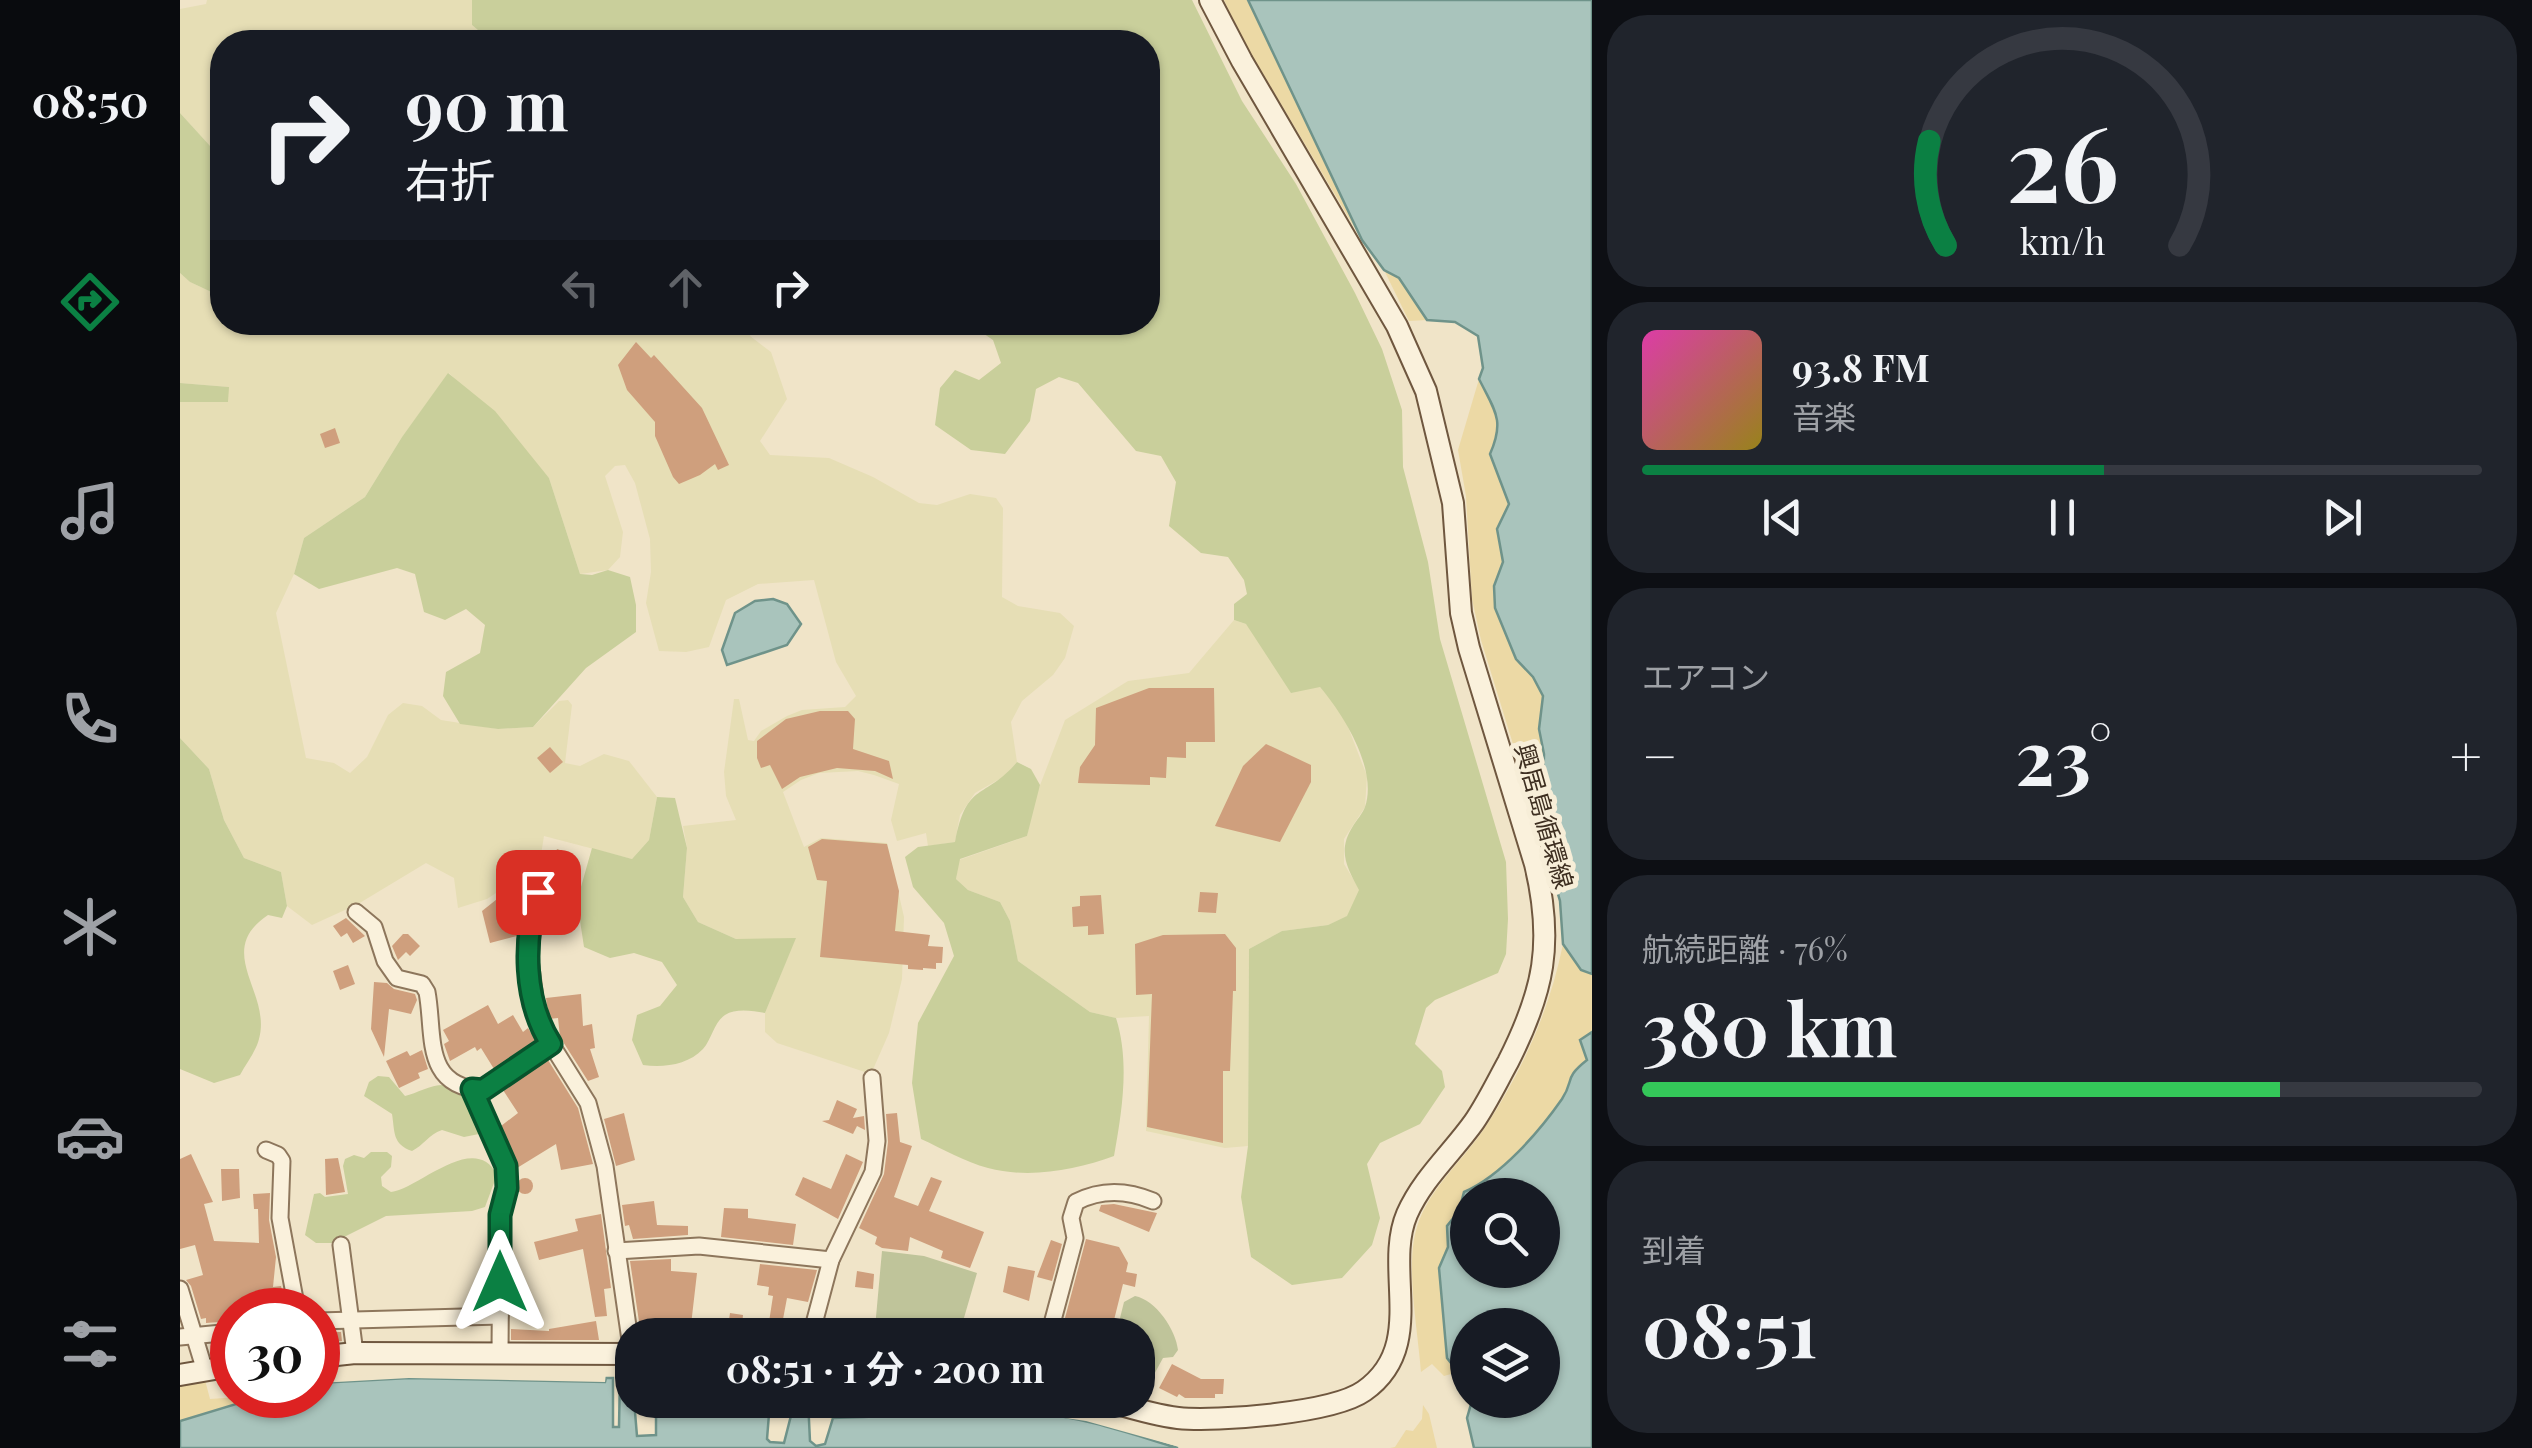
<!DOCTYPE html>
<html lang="ja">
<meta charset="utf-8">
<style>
body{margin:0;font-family:"Playfair Display","Noto Sans JP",serif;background:#20242c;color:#f1f3f6;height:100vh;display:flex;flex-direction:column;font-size:38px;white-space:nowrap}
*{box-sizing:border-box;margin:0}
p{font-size:32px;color:#9ea1a6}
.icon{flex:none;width:55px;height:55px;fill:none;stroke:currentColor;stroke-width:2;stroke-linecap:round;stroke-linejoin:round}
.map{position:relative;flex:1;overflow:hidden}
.side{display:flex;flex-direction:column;gap:15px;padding:15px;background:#0d0f14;width:940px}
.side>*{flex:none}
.hud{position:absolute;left:30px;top:30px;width:950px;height:305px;border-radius:40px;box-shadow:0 2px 8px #0004;background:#171b24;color:#f1f3f6;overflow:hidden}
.buttons{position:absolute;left:1270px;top:1178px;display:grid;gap:20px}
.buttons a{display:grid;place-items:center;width:110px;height:110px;border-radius:50%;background:#171b24;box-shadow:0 2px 8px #0004;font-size:50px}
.speed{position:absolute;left:30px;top:1288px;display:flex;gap:20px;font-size:50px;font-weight:700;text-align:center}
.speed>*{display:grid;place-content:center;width:130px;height:130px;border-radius:50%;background:#171b24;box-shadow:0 2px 8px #0004;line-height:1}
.speed .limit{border:15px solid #d22;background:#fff;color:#111}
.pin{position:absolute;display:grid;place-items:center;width:85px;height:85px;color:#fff;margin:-42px;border-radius:20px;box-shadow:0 5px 15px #0006}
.me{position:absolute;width:110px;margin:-55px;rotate:0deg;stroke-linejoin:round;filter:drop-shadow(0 0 8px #0008)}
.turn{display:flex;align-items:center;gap:35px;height:210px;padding:0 30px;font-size:45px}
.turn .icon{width:130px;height:130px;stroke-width:2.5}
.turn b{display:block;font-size:70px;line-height:85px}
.lanes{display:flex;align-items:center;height:95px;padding:0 30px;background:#0003;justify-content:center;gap:50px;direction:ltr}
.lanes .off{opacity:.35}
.big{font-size:75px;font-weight:700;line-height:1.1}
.side .card{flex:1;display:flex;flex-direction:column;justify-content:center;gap:15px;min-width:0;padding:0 35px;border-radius:40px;background:#20242c}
.side .dial{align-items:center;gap:0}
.dial svg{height:260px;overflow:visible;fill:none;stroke:#363941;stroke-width:7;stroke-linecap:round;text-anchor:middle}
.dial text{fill:#f1f3f6;stroke:none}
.song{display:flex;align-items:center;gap:30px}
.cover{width:120px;height:120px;border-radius:15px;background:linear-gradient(135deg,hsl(320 70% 55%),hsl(50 70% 35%))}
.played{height:10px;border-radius:5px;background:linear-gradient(90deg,#0b8043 55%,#363941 55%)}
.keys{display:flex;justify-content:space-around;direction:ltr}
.heat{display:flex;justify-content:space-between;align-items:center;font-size:55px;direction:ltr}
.charge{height:15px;border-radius:8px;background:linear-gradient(90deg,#34c759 76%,#363941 0)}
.trip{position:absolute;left:435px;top:1318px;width:540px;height:100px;border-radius:40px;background:#171b24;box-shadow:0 2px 8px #0004;font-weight:700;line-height:100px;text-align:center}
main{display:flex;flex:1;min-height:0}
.tab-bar{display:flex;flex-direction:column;width:180px;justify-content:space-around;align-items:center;background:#090b0e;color:#9ea1a6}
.tab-bar .icon{width:70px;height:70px}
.tab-bar .active{color:#0b8043}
.tab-bar b{font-size:45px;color:#f1f3f6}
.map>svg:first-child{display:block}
.farmland{fill:#e6deb5}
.green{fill:#c9cf9b}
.sand{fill:#ecd9a5}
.cemetery{fill:#bfc49a}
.water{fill:#a9c4bc;stroke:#6f938a;stroke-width:2.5;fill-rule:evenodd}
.pier{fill:#f0e4c8}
.building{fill:#cf9f7d}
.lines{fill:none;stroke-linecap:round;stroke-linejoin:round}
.minor-casing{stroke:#8d765c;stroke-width:19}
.secondary-casing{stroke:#6f573f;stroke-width:24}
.minor{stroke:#faf1dc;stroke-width:15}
.secondary{stroke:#faf1dc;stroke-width:20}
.route-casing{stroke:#07532c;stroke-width:25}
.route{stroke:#0b8043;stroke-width:18}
.labels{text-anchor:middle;stroke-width:10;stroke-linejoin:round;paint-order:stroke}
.street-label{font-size:25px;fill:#3d2e20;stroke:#f7eed8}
</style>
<main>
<nav class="tab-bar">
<b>08:50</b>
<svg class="icon active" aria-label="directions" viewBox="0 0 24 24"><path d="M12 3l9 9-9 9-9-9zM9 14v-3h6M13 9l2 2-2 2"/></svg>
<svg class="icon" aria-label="music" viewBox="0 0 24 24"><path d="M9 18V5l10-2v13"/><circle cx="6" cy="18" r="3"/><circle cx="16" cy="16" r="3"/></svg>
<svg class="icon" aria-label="phone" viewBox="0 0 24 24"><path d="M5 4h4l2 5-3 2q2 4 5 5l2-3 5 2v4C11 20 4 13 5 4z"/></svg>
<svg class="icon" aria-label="climate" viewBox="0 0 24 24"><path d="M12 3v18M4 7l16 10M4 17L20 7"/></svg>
<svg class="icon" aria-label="car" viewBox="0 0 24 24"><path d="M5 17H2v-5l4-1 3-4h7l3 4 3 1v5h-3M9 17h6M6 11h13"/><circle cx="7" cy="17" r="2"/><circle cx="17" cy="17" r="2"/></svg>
<svg class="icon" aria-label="filters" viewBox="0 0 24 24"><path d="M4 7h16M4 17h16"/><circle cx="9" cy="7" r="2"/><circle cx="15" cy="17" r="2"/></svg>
</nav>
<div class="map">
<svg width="1412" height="1448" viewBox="0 0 1412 1448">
<rect width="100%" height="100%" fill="#f0e4c8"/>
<g class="farmland">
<polygon points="27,0 292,0 292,25 312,42 42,42 42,159 0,113 0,9 26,4"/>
<polygon points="0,273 10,282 42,297 42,322 597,323 573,328 570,336 591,352 607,399 580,441 590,455 649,458 693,477 739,503 757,505 790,494 816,498 823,508 822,597 838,606 880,613 894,626 885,658 873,675 842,701 831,722 837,762 825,776 795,793 780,815 775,842 748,846 746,833 717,841 711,820 719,784 694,775 678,771 639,773 621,780 603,792 624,847 641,838 707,843 724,917 722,979 709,1033 691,1074 597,1043 585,1032 585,1013 615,939 556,939 518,922 503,897 507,848 503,826 556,820 546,796 544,772 554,699 559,699 568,740 574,741 581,731 607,716 622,710 665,707 676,696 656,662 634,580 578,584 546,600 529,647 506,652 479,651 466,603 471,572 470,539 455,483 445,465 435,466 425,476 443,532 440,557 428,570 400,574 369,478 269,373 222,437 185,497 124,538 114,574 96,613 126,758 154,763 170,773 187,757 208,715 223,703 242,706 261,720 318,729 353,727 379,701 388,700 392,705 385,763 400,766 424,754 449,761 477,797 469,840 452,859 364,836 358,873 350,884 328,885 307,899 278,908 274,878 246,863 178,904 132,925 107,906 101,872 64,858 44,820 29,769 0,738 0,402 49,387 0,383"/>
<polygon points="1054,620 1066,624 1140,687 1163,714 1187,776 1185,807 1164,839 1164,864 1180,890 1168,916 1148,925 1102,931 1069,949 1068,1146 1045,1148 966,1131 969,1016 936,1018 910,1012 838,961 830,921 820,902 788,890 776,879 779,860 847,836 854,801 885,720 948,681 1009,673"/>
</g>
<g class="green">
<path d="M292 0H1012L1062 101 1116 184 1175 293 1202 349 1222 410 1223 467 1248 562 1260 639 1326 862 1328 919 1326 954 1318 973 1255 1000 1246 1008 1235 1044 1262 1071 1265 1087 1240 1124 1200 1143 1187 1164 1200 1218 1192 1245 1162 1278 1112 1285 1071 1257 1061 1197 1068 1146 1069 949 1102 931 1148 925 1167 916 1179 890C1167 867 1157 851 1173 826 1176 821 1183 813 1185 807 1198 769 1163 714 1140 687L1111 693 1066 624 1054 620V604L1067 594 1064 580 1048 557 1021 553 989 526 996 482 981 456 956 451 898 383 879 377 856 389 850 421 825 454 791 450 755 425 760 388 775 370 799 380 821 363 813 340 788 323 968 322V42H312L292 25Z"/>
<polygon points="0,113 42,159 42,297 10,282 0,273"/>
<polygon points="268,373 315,411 369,478 400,574 412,575 428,570 450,577 456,605 456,632 406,668 353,727 318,729 280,724 263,696 266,672 300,653 305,625 286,609 265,620 244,612 235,574 217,568 139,589 114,574 124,538 185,497 222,437"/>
<polygon points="0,383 49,387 48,402 0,402"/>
<path d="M0 738 29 769 44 820 64 858 101 872 107 906 102 918 88 915C33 952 92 992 79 1039 76 1051 66 1064 60 1075L34 1083 0 1069Z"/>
<path d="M837 762 851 769 860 785 847 836 780 859 776 879 788 890 820 902 830 921 838 961 910 1012 936 1018C950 1062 942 1111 934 1156 896 1170 849 1179 808 1168 785 1162 763 1149 741 1139L732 1083 738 1023 774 956 764 923 733 887 725 857 738 847 775 842C787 780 804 801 837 762Z"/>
<path d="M477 797 495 798 507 848 503 897 518 922 556 939 616 938 585 1013C573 1011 556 1008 545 1015 534 1022 532 1039 523 1049 508 1065 483 1068 463 1065L452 1040 457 1015 480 1006 497 985 482 962 454 953 430 958 404 947 397 901 412 848 452 859 469 840Z"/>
<path d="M198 1076 209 1077 225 1096C237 1093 252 1084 265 1085 288 1087 302 1113 299 1134L284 1137 262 1130C248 1135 244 1145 232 1151 212 1144 215 1132 212 1114L184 1096 189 1082Z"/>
<path d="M191 1152H207L212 1156 211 1167 201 1177 202 1186 211 1192C238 1189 295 1130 317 1175L305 1207 292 1211 206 1216 152 1243H136L125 1235 134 1194 140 1193 145 1197 168 1194 163 1166 165 1159 174 1155 184 1158Z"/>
</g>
<g class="sand">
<polygon points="1044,0 1068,0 1182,240 1063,40"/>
<polygon points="1204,270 1219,278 1247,320 1229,321"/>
<path d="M1299 379C1315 411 1325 420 1310 454L1329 504 1317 529 1323 562 1314 586 1315 608 1336 659 1353 677 1363 696 1359 729 1364 754 1363 794 1368 813 1361 835 1301 640 1292 599 1286 496 1278 450Z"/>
<path d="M1383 944 1401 970 1412 974V1032L1401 1040 1407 1060C1383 1079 1395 1079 1382 1098 1359 1132 1322 1176 1284 1192L1279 1211 1267 1226 1268 1247 1259 1268 1267 1358 1278 1372 1264 1376 1252 1364 1241 1372C1238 1331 1225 1264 1237 1227 1249 1188 1284 1160 1306 1126 1343 1070 1370 1009 1383 944Z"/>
<polygon points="25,1380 30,1399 86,1395 0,1421 0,1386"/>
<polygon points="476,1400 593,1400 589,1414 569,1408 482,1403 476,1408"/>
<polygon points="646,1400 682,1400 804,1411 651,1420"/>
<polygon points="1243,1405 1249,1414 1257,1448 1210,1448 1215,1447 1226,1430 1233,1431 1242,1419"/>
</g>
<g class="cemetery">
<polygon points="702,1251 744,1256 797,1273 779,1335 676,1335 676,1328 695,1328"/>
<path d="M955 1296C976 1300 996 1330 998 1350L993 1357 983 1358 971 1380 965 1402 958 1400V1335H945L940 1318 944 1302Z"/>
</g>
<g class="water">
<path d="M1068 0H1412V974L1401 970 1383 944 1380 901 1361 835 1368 813 1363 794 1364 754 1359 729 1363 696 1353 677 1336 659 1315 608 1314 586 1323 562 1317 529 1329 504 1310 454C1325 420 1315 411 1299 379L1303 368 1298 336 1275 322 1247 320 1219 278 1204 270 1182 240Z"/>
<polygon points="593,599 607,604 621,624 607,645 547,665 542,650 555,613 575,601"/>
<path d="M1412 1032V1448H1294L1287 1418 1291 1404 1288 1400H1362V1325H1288V1399L1278 1389V1372L1267 1358 1259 1268 1268 1247 1267 1226 1279 1211 1284 1192C1321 1176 1359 1132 1382 1099 1395 1079 1383 1079 1407 1060L1400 1040ZM1288 1195H1362V1270H1288Z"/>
<path d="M440 1376H452L457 1436 476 1435V1408L482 1403 585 1411 589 1414 587 1439 590 1442 604 1443 615 1400H628L630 1441 636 1446 645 1444 653 1418C720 1417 788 1408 855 1413 904 1417 951 1434 998 1448H0V1421L86 1395H138V1383L229 1378 425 1382 426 1378H433V1427H439Z"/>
</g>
<g class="pier">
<polygon points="228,1373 421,1377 426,1373 425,1382 229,1378 138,1383 140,1378"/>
<polygon points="804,1406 858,1409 907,1416 1000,1443 1003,1448 906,1421 858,1414 769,1408"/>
<polygon points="1096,1439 1147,1443 1151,1448 1096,1444 1063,1448 1067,1443"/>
</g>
<g class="building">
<polygon points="456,342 471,358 474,355 522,408 549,465 538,470 535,464 520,475 499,484 493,477 475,436 475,422 447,390 438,365"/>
<polygon points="155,428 160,443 145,448 140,434"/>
<polygon points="969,688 1034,688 1035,742 1006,742 1006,758 987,757 986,778 970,777 970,785 898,783 900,767 915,745 916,708"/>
<polygon points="640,711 668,711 675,719 673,749 709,761 713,779 695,771 657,768 620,777 602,789 590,765 581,768 577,758 577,741 606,719"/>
<polygon points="1086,744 1131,765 1131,782 1100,842 1035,826 1063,766"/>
<polygon points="370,747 383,762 370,773 357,758"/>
<polygon points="642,839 707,844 719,891 715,931 750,935 748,946 763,947 762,963 756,963 756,969 743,968 743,970 728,969 728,965 640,957 647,881 637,880 628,847"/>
<polygon points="377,849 392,854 386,871 399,879 395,892 386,890 384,896 378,894 375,903 367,900 369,890 365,884"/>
<polygon points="348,887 343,903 335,903 339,917 337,936 310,943 302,911 331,888"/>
<polygon points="1020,892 1038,893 1036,913 1018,912"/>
<polygon points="921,895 924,934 908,935 908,926 893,927 892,907 900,906 900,896"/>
<polygon points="166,918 185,936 173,943 167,933 161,937 153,926"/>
<polygon points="223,934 228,934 240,946 230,956 226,952 218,960 212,946"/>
<polygon points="1045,934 1056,948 1056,991 1053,991 1050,1071 1043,1071 1043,1143 967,1127 972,994 956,995 955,944 983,935"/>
<polygon points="168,965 175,984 160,990 153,971"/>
<polygon points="194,982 207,983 214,989 235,994 237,1000 231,1014 209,1009 204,1057 191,1029"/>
<polygon points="401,994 403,1026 412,1024 415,1048 410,1049 419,1077 408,1081 380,1037 378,1018 369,1019 366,998"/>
<polygon points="308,1005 318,1024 333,1015 343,1032 348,1028 356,1041 314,1069 301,1048 297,1051 295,1047 270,1061 264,1044 269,1041 263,1030"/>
<polygon points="242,1050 248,1069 238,1073 240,1078 219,1088 206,1061 227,1051 230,1056"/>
<polygon points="368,1060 398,1108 413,1164 381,1170 376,1144 337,1168 321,1126 338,1113 323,1090"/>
<polygon points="657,1100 677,1109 673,1118 684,1116 685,1130 677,1126 673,1134 642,1121 649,1120"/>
<polygon points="444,1113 455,1160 436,1166 424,1119"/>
<polygon points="717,1113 720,1142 732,1146 714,1197 738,1206 751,1177 762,1181 749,1211 804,1232 790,1268 761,1258 763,1251 730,1237 728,1251 702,1248 695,1244 697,1237 679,1228 704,1174 708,1142 706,1114"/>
<polygon points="11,1154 33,1202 24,1204 34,1241 79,1243 78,1209 74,1209 73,1194 90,1193 89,1220 96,1257 93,1287 101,1286 106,1310 52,1310 52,1321 26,1323 26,1318 21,1319 11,1286 6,1280 23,1275 15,1245 0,1249 0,1159"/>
<polygon points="666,1154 683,1162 658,1219 615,1195 623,1177 651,1189"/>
<polygon points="158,1158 165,1192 146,1195 145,1159"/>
<polygon points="41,1169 59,1169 60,1198 42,1201"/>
<circle cx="345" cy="1186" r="8"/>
<polygon points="474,1201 477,1225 508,1226 508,1235 453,1239 449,1225 445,1226 442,1205"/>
<polygon points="934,1204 977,1213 969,1232 919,1211 921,1205"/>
<polygon points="544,1208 568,1209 568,1218 616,1224 613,1245 541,1237"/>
<polygon points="421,1214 431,1288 424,1289 427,1316 415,1317 403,1249 359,1260 354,1242 398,1231 395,1219"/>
<polygon points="906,1239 939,1247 948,1263 946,1272 957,1274 955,1287 943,1284 932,1328 885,1318"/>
<polygon points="871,1240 882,1244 872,1281 857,1277"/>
<polygon points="491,1259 491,1271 517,1273 511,1325 471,1322 472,1335 461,1335 450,1261"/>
<polygon points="580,1264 637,1270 628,1302 607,1298 600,1335 587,1335 593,1296 588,1295 589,1287 577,1285"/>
<polygon points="828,1266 855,1271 849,1301 823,1292"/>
<polygon points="677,1271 694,1274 693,1289 675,1287"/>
<polygon points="550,1313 563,1315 561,1335 515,1335 516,1318 549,1320"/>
<polygon points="416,1321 419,1340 331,1340 331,1329 369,1331 369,1329"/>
<polygon points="138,1332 161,1332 162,1341 138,1343"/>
<polygon points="992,1364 1021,1379 1044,1379 1043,1394 1035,1394 1035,1398 1005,1398 999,1394 997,1397 979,1388"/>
</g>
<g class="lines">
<defs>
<g id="minor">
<polyline points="358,892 349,922 348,943 358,1023 408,1103 425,1166 452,1354"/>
<path d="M176 912 194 927 205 961 217 978 242 984 247 992C255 1034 242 1087 303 1090L371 1044"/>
<polyline points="292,1089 326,1166 327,1188 321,1215 320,1354"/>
<polyline points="86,1150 98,1155 102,1161 100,1218 117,1310"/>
<polyline points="161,1245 175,1353"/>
<polyline points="436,1251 519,1246 651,1260"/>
<polyline points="0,1289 25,1371"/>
<polyline points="138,1321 320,1316"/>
<polyline points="631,1335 651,1260 693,1172 697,1141 692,1078"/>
<path d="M869 1335 895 1238 891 1218 896 1202C921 1189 947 1190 973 1201"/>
<polyline points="0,1337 52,1332"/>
</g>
<g id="secondary">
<polyline points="138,1357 175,1353 452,1354"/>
<polyline points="0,1375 52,1366"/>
<path d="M924 1400C948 1407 973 1415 998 1418 1037 1422 1153 1413 1184 1391 1248 1346 1203 1270 1227 1214 1243 1178 1272 1153 1294 1122 1307 1103 1317 1082 1328 1062 1364 991 1374 943 1355 864L1289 648 1281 613 1273 503 1246 391 1217 326 1062 61 1030 0"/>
</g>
</defs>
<use href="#minor" class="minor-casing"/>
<use href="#secondary" class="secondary-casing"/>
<use href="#minor" class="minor"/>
<use href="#secondary" class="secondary"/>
</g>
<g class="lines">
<defs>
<path id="route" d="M320 1282V1215L327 1188 326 1166 292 1089 303 1090 371 1044C343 1000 343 940 358 892"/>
</defs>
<use href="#route" class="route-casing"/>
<use href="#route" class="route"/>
</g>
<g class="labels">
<g class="street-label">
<text transform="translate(1364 816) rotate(74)" y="9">興居島循環線</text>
</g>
</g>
</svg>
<div class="buttons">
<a><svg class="icon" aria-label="search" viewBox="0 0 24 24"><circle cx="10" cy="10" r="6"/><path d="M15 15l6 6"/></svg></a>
<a><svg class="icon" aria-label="layers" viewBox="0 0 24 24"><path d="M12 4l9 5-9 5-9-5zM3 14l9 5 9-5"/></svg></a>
</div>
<div class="speed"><div class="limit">30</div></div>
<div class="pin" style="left:358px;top:892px;background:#d93025"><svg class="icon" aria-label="arrive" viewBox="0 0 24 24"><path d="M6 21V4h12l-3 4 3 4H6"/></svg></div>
<svg class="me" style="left:320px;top:1282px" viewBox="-20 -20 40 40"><path d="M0-17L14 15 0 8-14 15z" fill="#0b8043" stroke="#fff" stroke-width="4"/></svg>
<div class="trip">08:51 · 1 分 · 200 m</div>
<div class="hud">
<div class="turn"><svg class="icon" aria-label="right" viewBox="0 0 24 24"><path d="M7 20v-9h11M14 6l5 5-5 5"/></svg><div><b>90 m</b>右折</div></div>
<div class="lanes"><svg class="icon off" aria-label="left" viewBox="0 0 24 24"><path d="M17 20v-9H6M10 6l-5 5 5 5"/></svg><svg class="icon off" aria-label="ahead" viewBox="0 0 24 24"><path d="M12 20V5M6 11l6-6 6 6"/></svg><svg class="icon" aria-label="right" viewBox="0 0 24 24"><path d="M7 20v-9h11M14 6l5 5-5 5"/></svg></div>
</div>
</div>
<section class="side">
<div class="card dial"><svg viewBox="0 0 100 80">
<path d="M14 69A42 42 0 1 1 86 69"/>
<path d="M14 69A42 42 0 0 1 9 37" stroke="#0b8043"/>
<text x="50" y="56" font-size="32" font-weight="700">26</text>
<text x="50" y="72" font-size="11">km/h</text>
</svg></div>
<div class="card">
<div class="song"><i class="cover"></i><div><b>93.8 FM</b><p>音楽</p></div></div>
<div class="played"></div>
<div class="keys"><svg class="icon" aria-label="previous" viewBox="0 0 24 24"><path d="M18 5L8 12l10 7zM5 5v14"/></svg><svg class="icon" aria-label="pause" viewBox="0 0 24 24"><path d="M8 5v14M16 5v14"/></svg><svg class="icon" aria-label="next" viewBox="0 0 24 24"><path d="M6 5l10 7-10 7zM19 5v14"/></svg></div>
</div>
<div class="card"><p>エアコン</p>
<div class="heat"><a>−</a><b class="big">23°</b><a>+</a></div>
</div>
<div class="card"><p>航続距離 · 76%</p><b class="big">380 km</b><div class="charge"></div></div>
<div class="card"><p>到着</p><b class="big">08:51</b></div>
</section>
</main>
